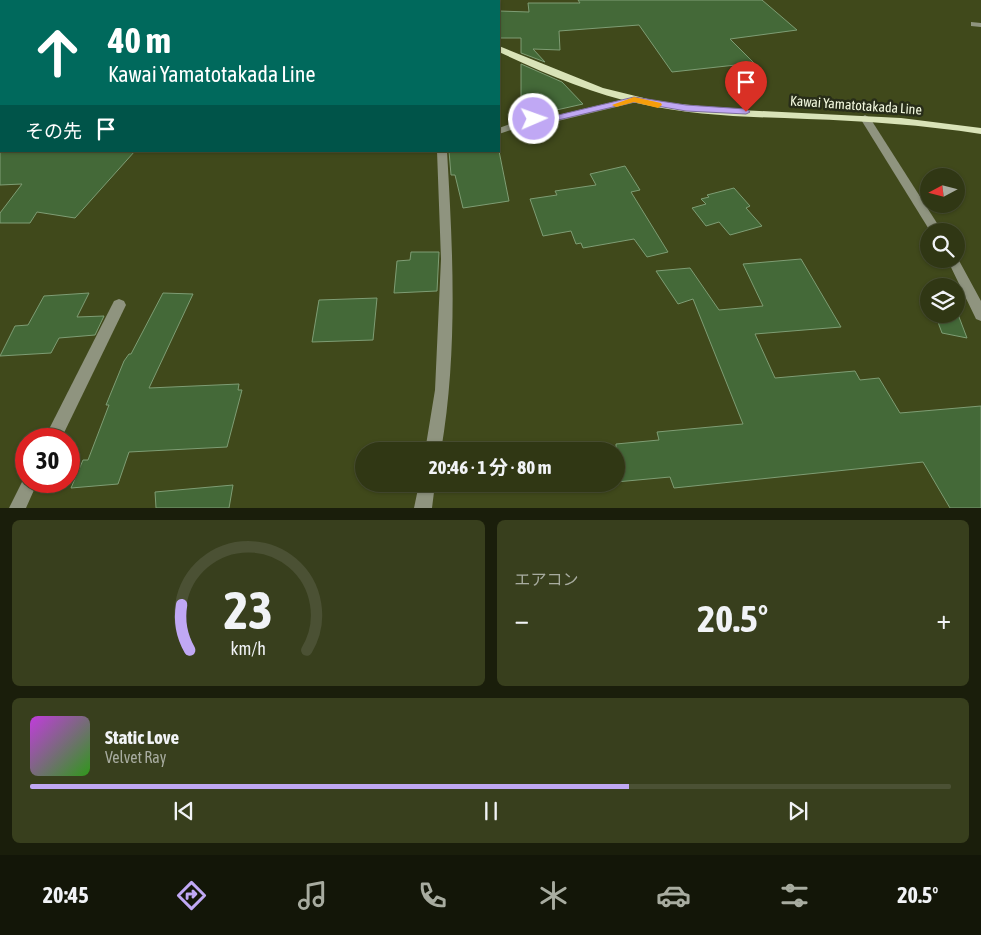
<!DOCTYPE html>
<html lang="ja">
<meta charset="utf-8">
<style>
body{margin:0;font-family:"Asap Condensed","Noto Sans JP",sans-serif;background:#383f1d;color:#f1f3f6;height:100vh;display:flex;flex-direction:column;font-size:19px;white-space:nowrap}
*{box-sizing:border-box;margin:0}
p{font-size:16px;color:#a8aca0}
.icon{flex:none;width:28px;height:28px;fill:none;stroke:currentColor;stroke-width:2;stroke-linecap:round;stroke-linejoin:round}
.map{position:relative;height:508px;overflow:hidden}
.sheet{display:flex;flex-direction:column;gap:12px;padding:12px;background:#1a1e0b;flex:1}
.sheet>*{flex:none}
.hud{position:absolute;left:0px;top:0px;width:500px;height:152px;box-shadow:0 1px 4px #0004,0 0 0 1px #4b5134;background:#00695c;color:#fff;overflow:hidden}
.needle{width:32px;rotate:263deg}
.fabs{position:absolute;left:920px;top:168px;display:grid;gap:10px}
.fabs a{display:grid;place-items:center;width:45px;height:45px;border-radius:50%;background:#303714;box-shadow:0 1px 4px #0004,0 0 0 1px #4b5134;font-size:25px}
.speed{position:absolute;left:15px;top:428px;display:flex;gap:10px;font-size:25px;font-weight:700;text-align:center}
.speed>*{display:grid;place-content:center;width:65px;height:65px;border-radius:50%;background:#303714;box-shadow:0 1px 4px #0004,0 0 0 1px #4b5134;line-height:1}
.speed .limit{border:8px solid #d22;background:#fff;color:#111}
.pin{position:absolute;display:grid;place-items:center;width:42px;height:42px;color:#fff;margin:-51px -21px;border-radius:50% 50% 50% 0;rotate:-45deg;box-shadow:0 0 5px #0007}
.pin .icon{rotate:45deg}
.me{position:absolute;width:55px;margin:-28px;rotate:88deg;stroke-linejoin:round;filter:drop-shadow(0 0 4px #0008)}
.turn{display:flex;align-items:center;gap:18px;height:105px;padding:0 25px;font-size:22px}
.turn .icon{width:65px;height:65px;stroke-width:2.5}
.turn b{display:block;font-size:35px;line-height:42px}
.then{display:flex;align-items:center;height:48px;padding:0 25px;background:#0003;gap:10px;font-size:19px}
.big{font-size:38px;font-weight:700;line-height:1.1}
.sheet .widget{flex:1;display:flex;flex-direction:column;justify-content:center;gap:8px;min-width:0;padding:0 18px;border-radius:8px;background:#383f1d}
.sheet .dial{align-items:center;gap:0}
.dial svg{height:130px;overflow:visible;fill:none;stroke:#4b5134;stroke-width:7;stroke-linecap:round;text-anchor:middle}
.dial text{fill:#f1f3f6;stroke:none}
.song{display:flex;align-items:center;gap:15px}
.cover{width:60px;height:60px;border-radius:8px;background:linear-gradient(135deg,hsl(290 70% 55%),hsl(110 70% 35%))}
.played{height:5px;border-radius:2px;background:linear-gradient(90deg,#c0a8f4 65%,#4b5134 65%)}
.keys{display:flex;justify-content:space-around;direction:ltr}
.heat{display:flex;justify-content:space-between;align-items:center;font-size:28px;direction:ltr}
.sheet .tiles{flex:1;display:grid;gap:12px;grid-template-columns:1fr 1fr}
.widget:last-child{grid-column:span 2}
.trip{position:absolute;left:355px;top:442px;width:270px;height:50px;border-radius:25px;background:#303714;box-shadow:0 1px 4px #0004,0 0 0 1px #4b5134;font-weight:700;line-height:50px;text-align:center}
.dock{display:flex;height:80px;justify-content:space-around;align-items:center;background:#131608;color:#a8aca0}
.dock .icon{width:35px;height:35px}
.dock .current{color:#c0a8f4}
.dock b{font-size:22px;color:#f1f3f6}
.map>svg:first-child{display:block}
.building{fill:#446938;stroke:#7e9d74}
.lines{fill:none;stroke-linecap:round;stroke-linejoin:round}
.minor{fill:#8f947f;fill-rule:evenodd}
.major{fill:#d9e3b8;fill-rule:evenodd}
.route{fill:#c0a8f4;stroke:#7d6d9f}
.slow{fill:#f59e0b}
.labels{text-anchor:middle;stroke-width:5;stroke-linejoin:round;paint-order:stroke}
.far-street-label{font-size:14px;fill:#f2f8df;stroke:#282d19}
</style>
<div class="map">
<svg width="981" height="508" viewBox="0 0 981 508">
<rect width="100%" height="100%" fill="#40491b"/>
<g class="building">
<polygon points="578,0 762,0 797,30 730,39 754,63 672,72 639,25 559,31 560,50 533,49 545,62 521,53 521,38 499,38 499,11 529,12 528,3 580,3"/>
<polygon points="521,64 562,82 583,104 521,118"/>
<polygon points="0,151 135,151 75,218 37,212 30,223 0,223 0,213 22,184 0,185"/>
<polygon points="449,151 499,151 509,201 463,208 455,175 451,175"/>
<polygon points="625,166 640,190 631,192 668,252 647,257 634,239 583,248 581,243 576,244 571,231 543,236 530,199 557,195 555,191 596,185 590,174"/>
<polygon points="734,188 750,206 746,208 762,226 730,235 719,222 706,226 692,208 706,204 701,199 709,197 707,195"/>
<polygon points="411,252 439,252 437,291 394,293 397,261 410,260"/>
<polygon points="801,259 841,327 755,334 775,378 855,371 860,380 879,378 900,413 981,406 981,508 950,508 923,462 674,488 670,477 616,482 616,444 659,440 657,432 743,424 693,299 678,304 656,271 690,268 719,310 763,306 743,264"/>
<polygon points="89,293 77,317 104,316 95,335 59,338 51,353 0,356 15,326 28,325 44,296"/>
<polygon points="163,293 193,294 149,388 239,384 238,390 242,390 227,447 129,452 118,484 71,488 83,460 88,460 109,405 106,405 124,361 129,354 131,354"/>
<polygon points="377,298 373,340 312,342 319,300"/>
<polygon points="956,309 967,338 942,333 935,314 956,314"/>
<polygon points="233,485 229,508 156,508 155,492"/>
</g>
<g class="lines">
<g class="minor">
<polygon points="971,22 981,23 981,27 971,26"/>
<polygon points="634,97 639,100 637,102 554,122 534,122 499,134 499,128 533,116 554,116"/>
<polygon points="865,115 870,118 942,231 930,231 860,118"/>
<path d="M437 151H447C453 252 458 351 441 451H425L435 390 441 259Z"/>
<polygon points="956,255 981,301 981,321 976,319 947,259 956,259"/>
<polygon points="119,299 124,301 126,305 61,439 44,439 114,301"/>
<polygon points="26,474 26,481 38,481 26,508 9,508"/>
<polygon points="419,484 435,484 432,508 414,508"/>
</g>
<g class="major">
<polygon points="413,0 422,0 423,1 414,1"/>
<polygon points="1,45 1,51 0,52 0,46"/>
<path d="M499 46 603 88 660 102 740 110 901 118 981 128V134C923 125 866 121 807 119 752 117 695 116 641 104 592 94 544 73 499 52Z"/>
</g>
</g>
<polygon class="route" points="634,97 686,105 746,109 750,112 746,114 686,111 634,102 554,121 534,121 529,119 534,116 554,116"/>
<polygon class="slow" points="634,97 661,103 662,105 658,108 634,102 616,107 612,105"/>
<g class="labels">
<g class="far-street-label">
<text transform="translate(856 105) rotate(4)" y="5">Kawai Yamatotakada Line</text>
</g>
</g>
</svg>
<div class="fabs">
<a><svg class="needle" viewBox="-14 -14 28 28"><path d="M0-13l5 13h-10z" fill="#e53935"/><path d="M0 13l5-13h-10z" fill="#a8aca0"/></svg></a>
<a><svg class="icon" aria-label="search" viewBox="0 0 24 24"><circle cx="10" cy="10" r="6"/><path d="M15 15l6 6"/></svg></a>
<a><svg class="icon" aria-label="layers" viewBox="0 0 24 24"><path d="M12 4l9 5-9 5-9-5zM3 14l9 5 9-5"/></svg></a>
</div>
<div class="speed"><div class="limit">30</div></div>
<div class="pin" style="left:746px;top:112px;background:#d93025"><svg class="icon" aria-label="arrive" viewBox="0 0 24 24"><path d="M6 21V4h12l-3 4 3 4H6"/></svg></div>
<svg class="me" style="left:534px;top:119px" viewBox="-20 -20 40 40"><circle r="17" fill="#c0a8f4" stroke="#fff" stroke-width="3"/><path d="M0-11L8 9 0 5-8 9z" fill="#fff"/></svg>
<div class="trip">20:46 · 1 分 · 80 m</div>
<div class="hud">
<div class="turn"><svg class="icon" aria-label="ahead" viewBox="0 0 24 24"><path d="M12 20V5M6 11l6-6 6 6"/></svg><div><b>40 m</b>Kawai Yamatotakada Line</div></div>
<div class="then">その先<svg class="icon" aria-label="arrive" viewBox="0 0 24 24"><path d="M6 21V4h12l-3 4 3 4H6"/></svg></div>
</div>
</div>
<section class="sheet">
<div class="tiles">
<div class="widget dial"><svg viewBox="0 0 100 80">
<path d="M14 69A42 42 0 1 1 86 69"/>
<path d="M14 69A42 42 0 0 1 9 41" stroke="#c0a8f4"/>
<text x="50" y="56" font-size="32" font-weight="700">23</text>
<text x="50" y="72" font-size="11">km/h</text>
</svg></div>
<div class="widget"><p>エアコン</p>
<div class="heat"><a>−</a><b class="big">20.5°</b><a>+</a></div>
</div>
<div class="widget">
<div class="song"><i class="cover"></i><div><b>Static Love</b><p>Velvet Ray</p></div></div>
<div class="played"></div>
<div class="keys"><svg class="icon" aria-label="previous" viewBox="0 0 24 24"><path d="M18 5L8 12l10 7zM5 5v14"/></svg><svg class="icon" aria-label="pause" viewBox="0 0 24 24"><path d="M8 5v14M16 5v14"/></svg><svg class="icon" aria-label="next" viewBox="0 0 24 24"><path d="M6 5l10 7-10 7zM19 5v14"/></svg></div>
</div>
</div>
</section>
<nav class="dock">
<b>20:45</b>
<svg class="icon current" aria-label="directions" viewBox="0 0 24 24"><path d="M12 3l9 9-9 9-9-9zM9 14v-3h6M13 9l2 2-2 2"/></svg>
<svg class="icon" aria-label="music" viewBox="0 0 24 24"><path d="M9 18V5l10-2v13"/><circle cx="6" cy="18" r="3"/><circle cx="16" cy="16" r="3"/></svg>
<svg class="icon" aria-label="phone" viewBox="0 0 24 24"><path d="M5 4h4l2 5-3 2q2 4 5 5l2-3 5 2v4C11 20 4 13 5 4z"/></svg>
<svg class="icon" aria-label="climate" viewBox="0 0 24 24"><path d="M12 3v18M4 7l16 10M4 17L20 7"/></svg>
<svg class="icon" aria-label="car" viewBox="0 0 24 24"><path d="M5 17H2v-5l4-1 3-4h7l3 4 3 1v5h-3M9 17h6M6 11h13"/><circle cx="7" cy="17" r="2"/><circle cx="17" cy="17" r="2"/></svg>
<svg class="icon" aria-label="filters" viewBox="0 0 24 24"><path d="M4 7h16M4 17h16"/><circle cx="9" cy="7" r="2"/><circle cx="15" cy="17" r="2"/></svg>
<b>20.5°</b>
</nav>
